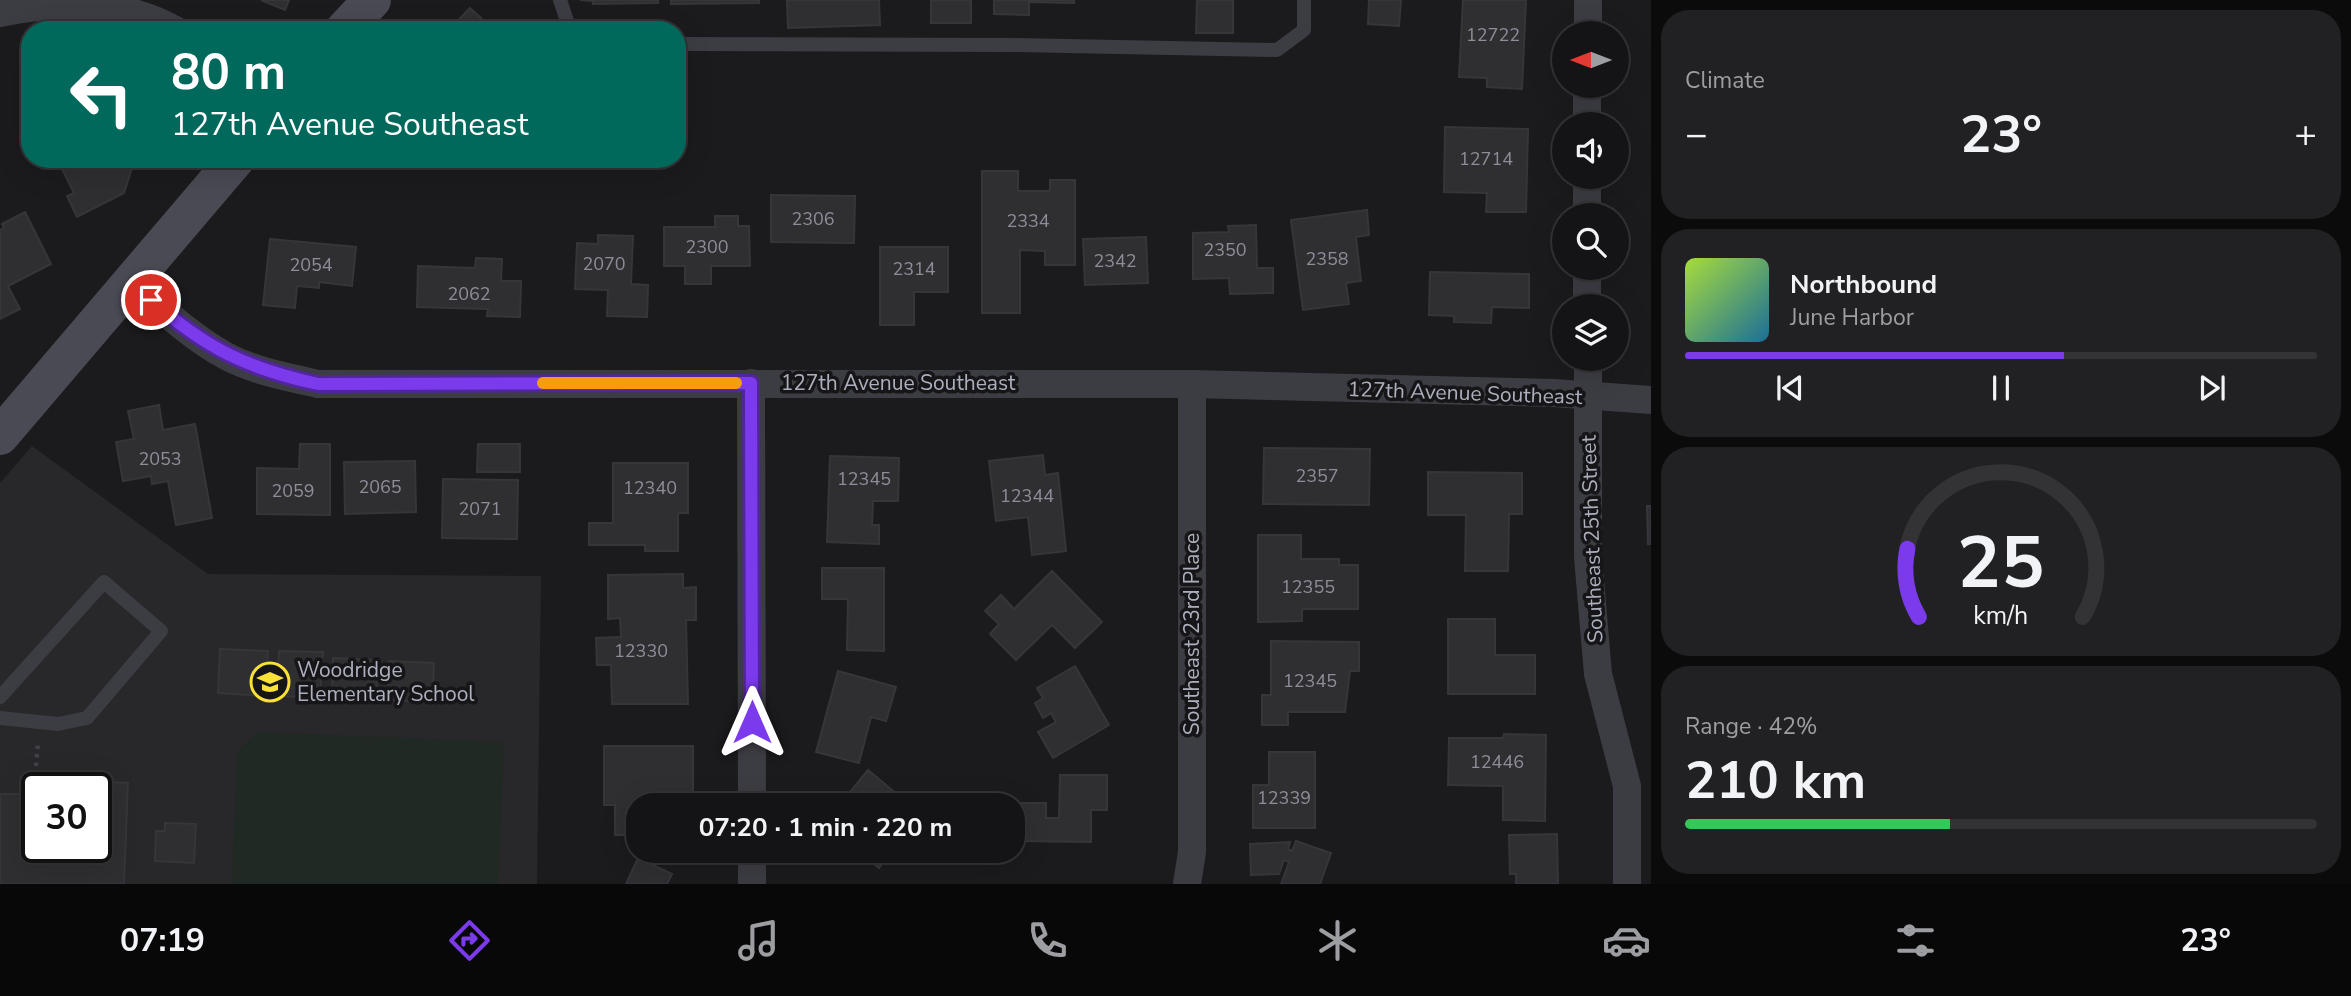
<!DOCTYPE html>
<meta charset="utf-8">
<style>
body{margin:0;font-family:"Nunito Sans",sans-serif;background:#212123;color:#f1f3f6;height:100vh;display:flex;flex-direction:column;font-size:26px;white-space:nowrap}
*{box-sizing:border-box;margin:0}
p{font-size:23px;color:#9d9ea1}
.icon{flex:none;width:38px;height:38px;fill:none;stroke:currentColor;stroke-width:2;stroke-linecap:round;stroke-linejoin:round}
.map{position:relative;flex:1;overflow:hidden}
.panel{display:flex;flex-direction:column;gap:10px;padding:10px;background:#0b0b0c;width:700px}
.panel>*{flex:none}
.top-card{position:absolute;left:21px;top:21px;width:665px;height:147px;border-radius:28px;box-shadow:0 7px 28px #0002,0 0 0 2px #333335;background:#00695c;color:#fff;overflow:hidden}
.needle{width:46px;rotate:270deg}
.fabs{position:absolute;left:1552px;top:21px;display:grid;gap:14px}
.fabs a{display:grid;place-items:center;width:77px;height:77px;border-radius:50%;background:#141416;box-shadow:0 7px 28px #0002,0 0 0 2px #333335;font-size:35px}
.speed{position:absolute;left:21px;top:772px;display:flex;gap:14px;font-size:35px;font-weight:700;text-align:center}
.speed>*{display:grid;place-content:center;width:91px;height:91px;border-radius:50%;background:#141416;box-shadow:0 7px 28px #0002,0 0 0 2px #333335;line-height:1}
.speed .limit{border:4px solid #111;border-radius:10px;background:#fff;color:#111}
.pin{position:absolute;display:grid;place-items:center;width:60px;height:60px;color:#fff;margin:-30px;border:4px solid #fff;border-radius:50%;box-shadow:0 2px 7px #0007}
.me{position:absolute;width:77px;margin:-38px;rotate:0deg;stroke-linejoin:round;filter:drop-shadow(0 0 5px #0008)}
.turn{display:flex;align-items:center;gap:24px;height:147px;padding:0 35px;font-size:32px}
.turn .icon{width:91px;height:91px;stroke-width:2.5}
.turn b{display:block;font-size:49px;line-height:60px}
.big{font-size:52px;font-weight:700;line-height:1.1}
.panel .card{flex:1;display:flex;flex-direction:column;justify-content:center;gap:10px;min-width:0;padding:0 24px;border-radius:28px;background:#212123}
.panel .dial{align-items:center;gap:0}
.dial svg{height:182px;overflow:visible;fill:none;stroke:#333335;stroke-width:7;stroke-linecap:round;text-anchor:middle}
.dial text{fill:#f1f3f6;stroke:none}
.song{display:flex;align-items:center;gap:21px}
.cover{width:84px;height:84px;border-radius:10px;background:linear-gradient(135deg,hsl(80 70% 55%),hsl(200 70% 35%))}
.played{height:7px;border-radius:4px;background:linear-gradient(90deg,#7c3aed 60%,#333335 60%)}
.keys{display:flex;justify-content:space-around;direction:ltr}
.heat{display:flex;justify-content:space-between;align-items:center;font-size:38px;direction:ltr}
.charge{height:10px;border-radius:5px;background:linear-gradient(90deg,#34c759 42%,#333335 0)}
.trip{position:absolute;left:626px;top:793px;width:399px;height:70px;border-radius:28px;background:#141416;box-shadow:0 7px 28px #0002,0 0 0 2px #333335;font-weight:700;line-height:70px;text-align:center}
.menu{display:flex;height:112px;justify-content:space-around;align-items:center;background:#080809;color:#9d9ea1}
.menu .icon{width:49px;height:49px}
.menu .on{color:#7c3aed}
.menu b{font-size:32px;color:#f1f3f6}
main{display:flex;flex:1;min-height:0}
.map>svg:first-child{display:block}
.built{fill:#28272a;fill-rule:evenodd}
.green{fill:#202923}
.building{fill:#2f2e31;stroke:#363539;stroke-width:2}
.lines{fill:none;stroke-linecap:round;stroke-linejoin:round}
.path{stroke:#42424a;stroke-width:4.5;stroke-dasharray:3.5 5;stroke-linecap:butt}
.lane{stroke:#3c3c43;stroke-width:14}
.street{stroke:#3c3c43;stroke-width:28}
.secondary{stroke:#494a53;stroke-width:38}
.route-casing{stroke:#51269a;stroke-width:18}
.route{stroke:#7c3aed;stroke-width:12}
.slow{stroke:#f59e0b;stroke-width:12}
.labels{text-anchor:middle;stroke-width:7;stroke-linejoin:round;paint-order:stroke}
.number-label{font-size:18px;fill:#8d8e99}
.street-label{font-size:21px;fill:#adafbd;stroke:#161618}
.poi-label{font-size:21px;fill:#adafbd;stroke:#161618;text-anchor:start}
</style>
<main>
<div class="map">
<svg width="1651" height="884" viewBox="0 0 1651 884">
<rect width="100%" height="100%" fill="#1b1b1d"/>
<path class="built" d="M32 446 208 574 541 576 537 884H0V483ZM37 788H96V847H37Z"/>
<polygon class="green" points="258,732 504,742 498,884 232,884 237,752"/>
<g class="building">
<polygon points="261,0 289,0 285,10"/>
<polygon points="580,0 658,0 658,3 593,4 593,1"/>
<polygon points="671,0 759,0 759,3 671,4"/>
<polygon points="787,0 879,0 880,25 788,28"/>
<rect x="931" y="0" width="40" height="23"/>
<polygon points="994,0 1074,0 1074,3 1029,2 1029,15 994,14"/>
<polygon points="1197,0 1233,0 1233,33 1196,33"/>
<polygon points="1369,0 1401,0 1399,26 1368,24"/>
<polygon points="1463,0 1526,0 1522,89 1487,87 1487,78 1459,77"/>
<polygon points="470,8 494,30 449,30"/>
<polygon points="1445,127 1528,129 1526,212 1486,212 1487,193 1444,192"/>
<polygon points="57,159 126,159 134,162 124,193 77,217 67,196 74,193"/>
<polygon points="982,171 1018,171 1018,191 1050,191 1050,180 1075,180 1075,265 1045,265 1045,251 1020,250 1020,313 982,313"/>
<polygon points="771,195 855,196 854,243 771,242"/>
<polygon points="1367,210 1369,235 1356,237 1361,281 1346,283 1349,304 1303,310 1291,220"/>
<polygon points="25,212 51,264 8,286 20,309 0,319 0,230 4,228 2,224"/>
<polygon points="715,216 738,216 738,226 749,226 750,266 711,266 711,284 685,284 685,266 664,266 664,227 715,227"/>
<polygon points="1256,225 1257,268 1273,268 1273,293 1230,294 1229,278 1193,279 1193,233 1229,232 1228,226"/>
<polygon points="598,235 633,236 631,284 648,285 647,317 607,316 608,290 575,289 577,243 598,244"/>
<polygon points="1146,237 1148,283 1085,285 1083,239"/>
<polygon points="270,239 356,247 352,286 319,282 319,288 297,286 295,308 263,305"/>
<polygon points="880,247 948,247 948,292 914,292 914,325 880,325"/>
<polygon points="476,258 502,259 501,281 521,281 520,317 487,316 488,309 417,307 418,266 475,268"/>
<polygon points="1430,272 1529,274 1529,308 1492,307 1491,323 1454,322 1454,316 1429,315"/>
<polygon points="159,405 163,430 195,424 212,518 176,525 168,481 152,484 151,476 123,481 116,442 134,439 128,411"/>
<polygon points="300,444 330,444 330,515 257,514 257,468 299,469"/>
<polygon points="478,444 520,444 520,472 477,472"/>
<polygon points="1264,448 1370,449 1369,505 1263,504"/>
<polygon points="1043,455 1045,475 1058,473 1066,551 1032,555 1028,517 996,521 989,461"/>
<polygon points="830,456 899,458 898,501 873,501 872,525 879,525 879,544 827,542"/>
<polygon points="415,461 416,512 345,514 344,462"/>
<polygon points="613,463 688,463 688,513 678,513 678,551 645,551 645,545 589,545 589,523 613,523"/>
<polygon points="1428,472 1522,473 1522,514 1509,514 1508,571 1465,571 1466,515 1428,515"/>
<polygon points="443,479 518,480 517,539 442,538"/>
<polygon points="1647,506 1651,506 1651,544 1648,544"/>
<polygon points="1258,535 1301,535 1301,559 1339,559 1339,565 1358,565 1358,609 1302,609 1302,621 1258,622"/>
<polygon points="822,568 884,568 884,651 847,650 848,599 822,599"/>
<polygon points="1052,571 1102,622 1075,648 1052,625 1016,660 990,634 999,624 985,611 1001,595 1014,609"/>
<polygon points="683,574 683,588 696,587 696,620 686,620 688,704 612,704 611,665 597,665 596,638 621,637 620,618 608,619 608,575"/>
<polygon points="1448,619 1495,619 1495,655 1535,655 1535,694 1448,694"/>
<polygon points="1271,641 1359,642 1359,671 1350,671 1345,712 1288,712 1288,725 1262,725 1262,695 1271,695"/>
<polygon points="220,649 268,651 266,696 218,693"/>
<polygon points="279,651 323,652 320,698 277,696"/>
<polygon points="333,658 378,660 376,700 332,698"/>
<polygon points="389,661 434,663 432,702 388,700"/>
<polygon points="1075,666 1109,725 1053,758 1038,732 1056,722 1051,713 1043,718 1035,703 1043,698 1037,688"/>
<polygon points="838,671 896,687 886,721 871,717 859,763 816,752"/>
<polygon points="1504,734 1546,735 1545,821 1503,820 1503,786 1448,785 1449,738 1503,738"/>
<polygon points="604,746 693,746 693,805 639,805 639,835 615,835 615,805 604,805"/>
<polygon points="1269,752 1315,752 1315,828 1253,828 1253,785 1269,785"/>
<polygon points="868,770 910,805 866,805 850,792"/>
<polygon points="57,773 90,774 90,781 128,783 124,884 0,884 0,794 37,794 37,847 96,847 96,788 57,788"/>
<polygon points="1060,775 1107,775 1107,810 1091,810 1091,842 1013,841 1012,803 1046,803 1046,818 1059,818"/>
<polygon points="165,823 196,824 194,863 155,861 156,831 165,831"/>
<polygon points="1557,834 1558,884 1516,884 1516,874 1510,874 1509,835"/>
<polygon points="1296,841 1331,853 1320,884 1281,884 1289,862 1284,860 1279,874 1251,875 1250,844 1290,842 1288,849 1292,851"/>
<polygon points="858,850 892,850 879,868"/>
<polygon points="638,858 672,874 667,884 626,884"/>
</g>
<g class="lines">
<polyline class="path" points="36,766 38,742"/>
<g class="lane">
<polyline points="560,0 570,30"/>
<polyline points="677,44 1010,45 1277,50 1304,30 1304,0"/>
<polyline points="0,697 104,582 161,631 87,718 58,724 0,718"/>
</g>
<g class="street">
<path d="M0 13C58 1 122 0 175 30"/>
<polyline points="1588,33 1588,0"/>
<polyline points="1587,86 1587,124"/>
<polyline points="1587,215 1587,177"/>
<polyline points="1587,268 1587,306"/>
<path d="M132 283C161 308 191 337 226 356 254 371 288 377 318 384H1192L1554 393 1651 400"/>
<polyline points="1588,359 1588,557 1598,674 1627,786 1627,884"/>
<polyline points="751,383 752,805"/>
<polyline points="752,850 752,884"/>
<polyline points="1187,884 1192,852 1192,384"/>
</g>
<g class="secondary">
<polyline points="344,30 372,0"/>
<polyline points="0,436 236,159"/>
</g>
</g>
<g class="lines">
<defs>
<path id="route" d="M151 300C205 348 248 369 318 384L751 383 752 722"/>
</defs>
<use href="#route" class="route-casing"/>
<use href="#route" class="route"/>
<polyline class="slow" points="543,383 736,383"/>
</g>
<defs>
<symbol id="school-ring" viewBox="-11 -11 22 22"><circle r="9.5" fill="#161618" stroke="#fae137" stroke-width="1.5"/><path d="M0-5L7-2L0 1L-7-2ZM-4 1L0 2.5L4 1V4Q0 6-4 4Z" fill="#fae137"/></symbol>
</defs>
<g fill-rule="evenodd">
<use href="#school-ring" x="248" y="660" width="44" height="44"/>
</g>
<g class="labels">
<g class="number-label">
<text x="1493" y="41">12722</text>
<text x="1486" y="165">12714</text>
<text x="813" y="225">2306</text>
<text x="1028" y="227">2334</text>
<text x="707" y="253">2300</text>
<text x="1225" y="256">2350</text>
<text x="1327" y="265">2358</text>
<text x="1115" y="267">2342</text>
<text x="604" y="270">2070</text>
<text x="311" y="271">2054</text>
<text x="914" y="275">2314</text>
<text x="469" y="300">2062</text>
<text x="160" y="465">2053</text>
<text x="1317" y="482">2357</text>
<text x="864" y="485">12345</text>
<text x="380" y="493">2065</text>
<text x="650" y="494">12340</text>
<text x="293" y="497">2059</text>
<text x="1027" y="502">12344</text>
<text x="480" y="515">2071</text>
<text x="1308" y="593">12355</text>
<text x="641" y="657">12330</text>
<text x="1310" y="687">12345</text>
<text x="1497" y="768">12446</text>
<text x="1284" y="804">12339</text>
</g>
<g class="street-label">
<text x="898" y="390">127th Avenue Southeast</text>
<text transform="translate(1465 393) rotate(2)" y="7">127th Avenue Southeast</text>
<text transform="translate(1592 539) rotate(-92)" y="7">Southeast 25th Street</text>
<text transform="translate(1192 634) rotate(-90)" y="7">Southeast 23rd Place</text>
</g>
<g class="poi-label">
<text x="297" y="677">Woodridge<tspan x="297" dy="24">Elementary School</tspan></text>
</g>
</g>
</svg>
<div class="fabs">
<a><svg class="needle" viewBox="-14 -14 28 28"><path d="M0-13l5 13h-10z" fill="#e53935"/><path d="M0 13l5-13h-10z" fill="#9d9ea1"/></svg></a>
<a><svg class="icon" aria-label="sound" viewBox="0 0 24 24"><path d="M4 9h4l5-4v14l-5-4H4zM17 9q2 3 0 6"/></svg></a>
<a><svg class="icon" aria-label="search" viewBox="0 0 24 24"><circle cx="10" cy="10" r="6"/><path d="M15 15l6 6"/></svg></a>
<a><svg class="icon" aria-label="layers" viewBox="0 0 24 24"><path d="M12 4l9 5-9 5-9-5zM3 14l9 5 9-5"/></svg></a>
</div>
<div class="speed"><div class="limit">30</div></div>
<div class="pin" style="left:151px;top:300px;background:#d93025"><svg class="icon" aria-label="arrive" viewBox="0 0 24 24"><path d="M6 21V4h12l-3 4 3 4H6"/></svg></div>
<svg class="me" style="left:752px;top:722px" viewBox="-20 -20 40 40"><path d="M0-17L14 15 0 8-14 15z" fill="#7c3aed" stroke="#fff" stroke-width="4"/></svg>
<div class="trip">07:20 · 1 min · 220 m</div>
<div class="top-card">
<div class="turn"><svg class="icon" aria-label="left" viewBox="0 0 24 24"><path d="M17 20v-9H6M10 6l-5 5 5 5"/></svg><div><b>80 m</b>127th Avenue Southeast</div></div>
</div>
</div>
<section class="panel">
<div class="card"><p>Climate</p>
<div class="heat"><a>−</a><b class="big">23°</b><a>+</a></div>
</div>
<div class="card">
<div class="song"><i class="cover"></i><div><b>Northbound</b><p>June Harbor</p></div></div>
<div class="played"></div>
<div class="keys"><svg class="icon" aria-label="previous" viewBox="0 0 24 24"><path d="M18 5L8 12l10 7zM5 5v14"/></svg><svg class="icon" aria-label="pause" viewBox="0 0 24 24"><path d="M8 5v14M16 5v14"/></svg><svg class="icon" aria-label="next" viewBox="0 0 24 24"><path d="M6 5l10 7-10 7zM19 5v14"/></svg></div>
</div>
<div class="card dial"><svg viewBox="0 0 100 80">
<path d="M14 69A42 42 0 1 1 86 69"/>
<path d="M14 69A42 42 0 0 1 9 39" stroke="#7c3aed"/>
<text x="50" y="56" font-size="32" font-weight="700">25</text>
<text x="50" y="72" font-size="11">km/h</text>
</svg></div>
<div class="card"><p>Range · 42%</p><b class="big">210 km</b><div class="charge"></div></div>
</section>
</main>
<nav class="menu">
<b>07:19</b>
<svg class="icon on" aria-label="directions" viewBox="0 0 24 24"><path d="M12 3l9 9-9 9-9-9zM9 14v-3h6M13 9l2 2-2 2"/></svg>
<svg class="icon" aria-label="music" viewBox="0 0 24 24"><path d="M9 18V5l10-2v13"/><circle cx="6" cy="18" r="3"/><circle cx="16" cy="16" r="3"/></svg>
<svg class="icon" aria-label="phone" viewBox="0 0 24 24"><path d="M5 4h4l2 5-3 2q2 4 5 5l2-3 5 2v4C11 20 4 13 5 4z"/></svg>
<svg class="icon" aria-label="climate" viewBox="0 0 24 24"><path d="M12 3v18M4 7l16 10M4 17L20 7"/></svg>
<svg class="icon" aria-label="car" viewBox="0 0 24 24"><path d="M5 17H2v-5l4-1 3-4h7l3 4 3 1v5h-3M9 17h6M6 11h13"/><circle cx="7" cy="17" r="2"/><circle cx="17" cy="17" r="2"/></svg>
<svg class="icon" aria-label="filters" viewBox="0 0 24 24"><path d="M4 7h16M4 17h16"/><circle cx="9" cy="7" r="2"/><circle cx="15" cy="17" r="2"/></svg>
<b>23°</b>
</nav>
